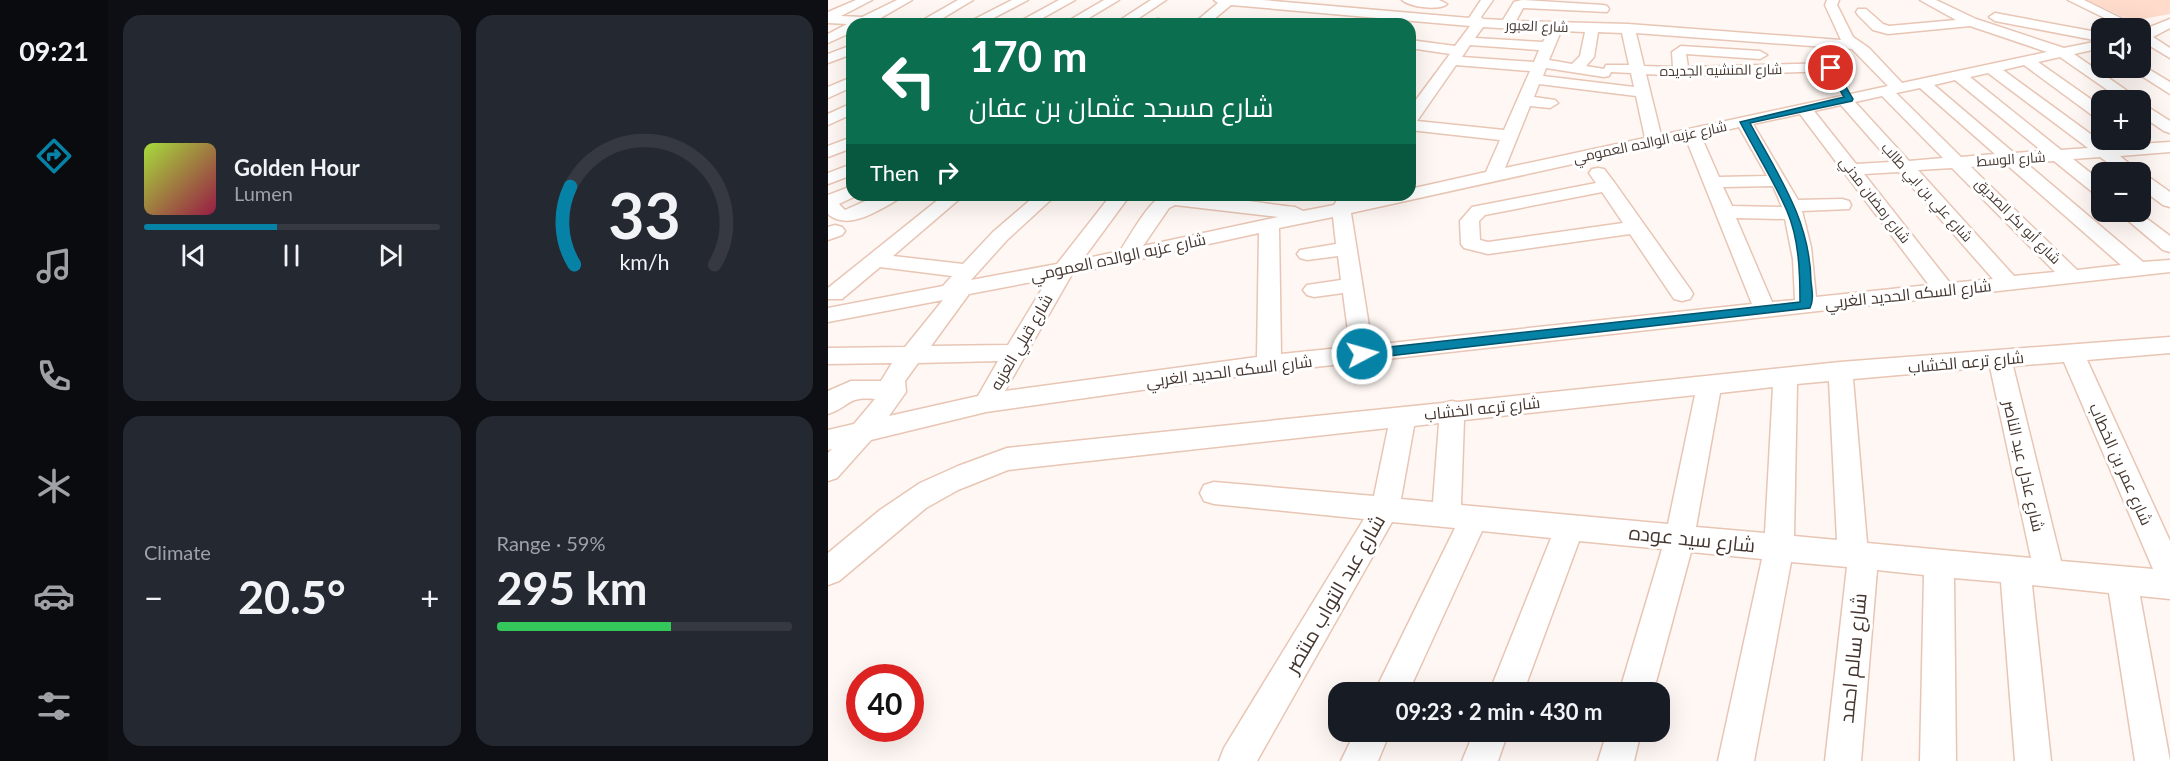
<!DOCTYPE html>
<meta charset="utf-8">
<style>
body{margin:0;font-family:Lato,Cairo,sans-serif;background:#242831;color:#f1f3f6;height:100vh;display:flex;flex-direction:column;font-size:22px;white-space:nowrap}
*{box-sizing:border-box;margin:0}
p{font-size:20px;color:#9ea1a6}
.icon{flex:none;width:33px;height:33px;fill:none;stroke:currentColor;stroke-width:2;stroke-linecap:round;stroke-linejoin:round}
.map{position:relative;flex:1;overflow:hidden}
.drawer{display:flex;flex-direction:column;gap:15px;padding:15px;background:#0d0f14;width:720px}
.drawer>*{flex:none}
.top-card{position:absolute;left:18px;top:18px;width:570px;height:183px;border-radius:18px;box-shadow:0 6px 24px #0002;background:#0b6e4f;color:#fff;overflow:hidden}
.tools{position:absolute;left:1263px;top:18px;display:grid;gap:12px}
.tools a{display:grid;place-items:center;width:60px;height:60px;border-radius:12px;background:#171b24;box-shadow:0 6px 24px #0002;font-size:30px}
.speed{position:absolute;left:18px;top:664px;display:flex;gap:12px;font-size:30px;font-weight:700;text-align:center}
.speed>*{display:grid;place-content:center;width:78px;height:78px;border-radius:50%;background:#171b24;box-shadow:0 6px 24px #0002;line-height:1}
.speed .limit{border:9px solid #d22;background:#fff;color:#111}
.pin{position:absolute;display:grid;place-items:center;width:51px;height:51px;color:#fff;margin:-26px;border:3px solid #fff;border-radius:50%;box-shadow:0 2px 6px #0007}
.me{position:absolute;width:66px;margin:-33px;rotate:84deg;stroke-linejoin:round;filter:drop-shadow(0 0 4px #0008)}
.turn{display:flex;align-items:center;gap:21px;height:126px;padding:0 24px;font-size:27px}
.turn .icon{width:78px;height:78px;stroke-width:2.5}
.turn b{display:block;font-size:42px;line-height:51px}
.then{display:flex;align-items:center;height:57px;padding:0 24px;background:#0003;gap:12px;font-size:22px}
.big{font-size:45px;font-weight:700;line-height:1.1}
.drawer .card{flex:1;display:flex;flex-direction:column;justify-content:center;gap:9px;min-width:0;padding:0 21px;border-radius:18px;background:#242831}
.drawer .dial{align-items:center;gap:0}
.dial svg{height:156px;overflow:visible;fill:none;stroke:#363941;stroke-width:7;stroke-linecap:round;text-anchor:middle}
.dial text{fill:#f1f3f6;stroke:none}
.song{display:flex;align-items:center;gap:18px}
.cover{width:72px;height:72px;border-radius:9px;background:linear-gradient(135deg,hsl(80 70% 55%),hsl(340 70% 35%))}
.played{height:6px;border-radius:3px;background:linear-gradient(90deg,#0682a7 45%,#363941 45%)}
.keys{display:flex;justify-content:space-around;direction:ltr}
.heat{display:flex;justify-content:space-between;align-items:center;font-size:33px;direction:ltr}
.charge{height:9px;border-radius:4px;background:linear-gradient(90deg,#34c759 59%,#363941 0)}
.drawer .tiles{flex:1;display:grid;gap:15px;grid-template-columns:repeat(2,1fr)}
.trip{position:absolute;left:500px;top:682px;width:342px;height:60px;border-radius:18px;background:#171b24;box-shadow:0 6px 24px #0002;font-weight:700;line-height:60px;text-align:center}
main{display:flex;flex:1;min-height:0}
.tab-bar{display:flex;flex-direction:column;width:108px;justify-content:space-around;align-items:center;background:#090b0e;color:#9ea1a6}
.tab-bar .icon{width:42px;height:42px}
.tab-bar .on{color:#0682a7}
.tab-bar b{font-size:27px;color:#f1f3f6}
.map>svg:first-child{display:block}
.green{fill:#ffdbcb}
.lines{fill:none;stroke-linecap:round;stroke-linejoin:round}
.minor-casing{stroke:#e8c5b4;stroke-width:3}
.minor{fill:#fff;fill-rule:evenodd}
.route{fill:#0682a7;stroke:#04546d;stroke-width:1.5}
.labels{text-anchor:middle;stroke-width:6;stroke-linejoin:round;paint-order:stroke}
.far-street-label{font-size:14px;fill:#44362f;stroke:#fff}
.street-label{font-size:16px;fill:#44362f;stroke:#fff}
.near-street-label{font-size:20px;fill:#44362f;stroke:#fff}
</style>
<main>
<nav class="tab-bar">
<b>09:21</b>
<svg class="icon on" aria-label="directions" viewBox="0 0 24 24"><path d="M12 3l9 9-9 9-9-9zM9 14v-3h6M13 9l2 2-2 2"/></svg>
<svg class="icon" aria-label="music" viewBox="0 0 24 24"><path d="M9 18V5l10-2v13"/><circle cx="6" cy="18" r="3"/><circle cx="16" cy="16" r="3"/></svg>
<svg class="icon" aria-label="phone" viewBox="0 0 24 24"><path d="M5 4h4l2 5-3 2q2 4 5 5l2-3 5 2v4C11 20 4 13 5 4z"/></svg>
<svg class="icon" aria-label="climate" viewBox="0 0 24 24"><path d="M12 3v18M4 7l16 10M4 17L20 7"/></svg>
<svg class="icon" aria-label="car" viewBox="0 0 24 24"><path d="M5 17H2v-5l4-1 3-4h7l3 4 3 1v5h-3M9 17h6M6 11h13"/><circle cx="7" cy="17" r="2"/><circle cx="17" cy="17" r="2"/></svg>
<svg class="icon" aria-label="filters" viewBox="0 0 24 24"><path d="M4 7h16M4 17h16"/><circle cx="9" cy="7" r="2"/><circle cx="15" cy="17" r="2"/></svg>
</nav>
<section class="drawer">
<div class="tiles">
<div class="card">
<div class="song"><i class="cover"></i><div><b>Golden Hour</b><p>Lumen</p></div></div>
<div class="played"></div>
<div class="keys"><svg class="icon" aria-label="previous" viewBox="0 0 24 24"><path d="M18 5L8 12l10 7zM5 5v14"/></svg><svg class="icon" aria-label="pause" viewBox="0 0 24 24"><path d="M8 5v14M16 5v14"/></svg><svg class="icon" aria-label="next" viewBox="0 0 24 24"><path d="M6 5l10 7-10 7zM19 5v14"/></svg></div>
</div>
<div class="card dial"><svg viewBox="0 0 100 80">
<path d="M14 69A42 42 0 1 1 86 69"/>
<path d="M14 69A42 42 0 0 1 12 29" stroke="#0682a7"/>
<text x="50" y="56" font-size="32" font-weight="700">33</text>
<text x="50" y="72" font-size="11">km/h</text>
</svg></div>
<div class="card"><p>Climate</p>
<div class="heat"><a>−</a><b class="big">20.5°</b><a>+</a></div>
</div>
<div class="card"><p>Range · 59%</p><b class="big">295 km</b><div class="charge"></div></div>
</div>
</section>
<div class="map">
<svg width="1342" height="761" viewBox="0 0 1342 761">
<rect width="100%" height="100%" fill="#fef7f3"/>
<polygon class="green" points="1259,0 1342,0 1342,14 1304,21"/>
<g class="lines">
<defs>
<g id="minor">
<polygon points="28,0 44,0 13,16 34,17 69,0 84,0 51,19 73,20 80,24 24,24 24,32 0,43 0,34 19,24 0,23 0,12"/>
<polygon points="130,0 145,0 105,24 88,24"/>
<polygon points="184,0 200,0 154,24 137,24"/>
<polygon points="231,0 247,0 204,24 187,24"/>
<polygon points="276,0 291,0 251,24 235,24"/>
<polygon points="323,0 338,0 302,24 286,24"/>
<path d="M386 0H434L641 18 653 0H665L653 17 655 19 675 20 686 2 694 0 775 5 779 6 781 9 779 12 695 8 688 21 800 24 1013 40 997 5 999 0H1011L1009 5 1025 37 1041 48 1074 83 1219 52 1142 26 1060 34 1045 30 1030 15 1028 12 1030 9H1038L1055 24 1061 26 1128 20 1092 0H1108L1148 19 1236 48 1271 41 1167 21 1161 17 1167 13 1274 33V48L1246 54 1308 97 1310 100H1294L1232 57 1210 62 1274 107V120L1268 118 1196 65 1175 70 1279 146 1342 142V152L1292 156 1311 172H1293L1272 157 1245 159 1274 182V196L1268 195 1226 161 1198 163 1315 262 1342 260V272L441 372 158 412 43 440 9 478 0 481V453L4 449 0 450V430L26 424 47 399C18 396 22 407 0 414V391L23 381H53L64 363 0 364V348L77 347 115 300 0 322V308L115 286 124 276 52 267 14 299H0V288L116 195H136L65 256 135 264 165 232 208 195H228L179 240 143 280 229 264 283 195H302L255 259 292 251C300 239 319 205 330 199 347 188 442 205 467 207L475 211 506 205 512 195H530L527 200 552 195H582V189L658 172 672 140 582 130V108L622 54 582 48V40L627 46 642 26 403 5 380 24H365L390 3ZM655 27 720 31 715 42 647 38ZM733 31 757 32 752 56 744 64 721 60ZM770 32 794 33 801 65H778L776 69 758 66 766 57ZM808 33 1024 49 1060 86 833 135 818 74 853 76 1003 71 1010 67 1003 63 860 67 858 54 932 59 939 55 932 51 853 46 844 52 845 67 816 66ZM642 45 711 50 706 62 634 57ZM628 65 702 71 676 130 589 121ZM718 68 776 77 781 76 783 72 803 73 806 87 715 76ZM1160 73 1260 148 1233 150 1142 77ZM1127 80 1214 151 1186 153 1106 85ZM711 84 808 96 817 138 677 168 702 106 722 108 730 103 727 100 706 97ZM1092 88 1167 154 1133 157 1068 93ZM1054 96 1115 158 1081 161 1027 102ZM1013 105 1063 162 1028 164 986 111ZM972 114 1101 285 988 297 983 247 974 211 1021 209 1023 205 1021 201 1014 199 970 200 925 124ZM911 127 939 176 891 177 873 136ZM858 139 924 304 544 345 523 213ZM1178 164 1293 265 1249 270 1143 167ZM1124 168 1227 272 1186 276 1090 170ZM1071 172 1165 279 1122 283 1036 174ZM945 186 954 207 904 206 895 187ZM347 205 450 217 315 246 341 208ZM505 217 508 244 472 250 469 254 472 258 479 260 510 256 513 280 479 285 475 290 479 295 486 297 515 293 522 347 453 354 451 228ZM908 218 957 219 965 259 967 300 944 302ZM431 233 429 357 177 391 244 274ZM220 279 180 345 103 346 141 294ZM170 361 150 396 61 416 78 392 77 381 90 363Z"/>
<path d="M574 0H611L619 4C611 11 582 7 574 0Z"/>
<polygon points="1240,0 1256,0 1313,28 1297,28"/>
<polygon points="330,19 340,21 342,24 324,24 325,20"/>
<polygon points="1342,19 1342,28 1325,37 1342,48 1342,58 1312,40 1312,31"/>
<polygon points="24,45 24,54 0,63 0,54"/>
<polygon points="1312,64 1342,82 1342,94 1306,71 1304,68 1312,68"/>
<polygon points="24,77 24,87 0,98 0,87"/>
<polygon points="1312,102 1342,121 1342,133 1336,131 1312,115"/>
<polygon points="24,103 24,114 0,125 0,114"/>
<polygon points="24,137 24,148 0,157 0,146"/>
<polygon points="24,164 24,175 0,184 0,173"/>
<path d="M770 168 776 169 786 182 862 289 865 294 862 299 854 301 846 299 802 234 660 254 636 248 633 244 632 221 644 207 768 183 761 173 764 169ZM774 192 795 223 660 242 652 240 651 221 657 215Z"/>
<polygon points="1312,174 1318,175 1342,192 1342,207 1335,205 1312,188"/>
<path d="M24 186V195H30L11 204 17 210 51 195H74L71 199C52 209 21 232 0 214V195Z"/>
<polygon points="1290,212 1310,212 1342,236 1342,252 1335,250"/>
<polygon points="7,225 14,227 17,231 14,235 0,240 0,227"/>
<path d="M1342 337V353L1259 360 1342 541V599L1312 596 1342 761H1307L1281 593 1204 585 1223 761H1187L1173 582 1126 578 1128 761H1092L1096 575 1049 570 1033 761H997L1019 567 963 562 926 761H890L934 559 863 552 825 693H791L834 549 751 541 695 693H661L723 538 654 531 580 693H546L627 528 564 522 429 761H391L396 748 536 519 386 504 376 501 372 493 376 485 386 482 546 496 560 428 180 470 130 490 98 508 11 581 0 585V553L52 510 92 483 130 466 179 448 615 403 624 401 629 402 1012 362ZM1236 362 1325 569 1233 561 1185 366ZM1162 367 1203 558 1039 543 1025 379ZM1001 381 1009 540 966 536 969 384ZM945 387 937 533 868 527 892 393ZM867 395 840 524 633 505 636 420ZM611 423 605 502 573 499 586 426Z"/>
<polygon points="527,732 562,732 550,761 513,761"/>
<polygon points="646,732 680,732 670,761 634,761"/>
<polygon points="779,732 813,732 806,761 770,761"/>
</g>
</defs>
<use href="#minor" class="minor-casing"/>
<use href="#minor" class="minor"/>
</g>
<path class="route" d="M1003 65 1007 68 1025 99 1024 101 922 123C950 175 982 220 983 281 984 290 986 300 982 308L534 359 530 358 528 354 534 350 972 302C972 272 971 239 959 211 946 181 927 151 912 122L1016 97 999 68Z"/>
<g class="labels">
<g class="far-street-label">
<text transform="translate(709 26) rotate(2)" y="5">شارع العبور</text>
<text transform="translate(893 70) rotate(-1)" y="5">شارع المنشيه الجديده</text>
<text transform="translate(822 142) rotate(-12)" y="5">شارع عزبه الوالده العمومي</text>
<text transform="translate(1183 159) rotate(-4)" y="5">شارع الوسط</text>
<text transform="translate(1099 192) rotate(48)" y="5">شارع علي بن ابي طالب</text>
<text transform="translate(1047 200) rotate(52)" y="5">شارع رمضان مدني</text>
<text transform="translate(1190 221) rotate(45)" y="5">شارع أبو بكر الصديق</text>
</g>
<g class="street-label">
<text transform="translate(290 257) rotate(-12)" y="6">شارع عزبه الوالده العمومي</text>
<text transform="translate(1080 294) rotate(-6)" y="6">شارع السكه الحديد الغربي</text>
<text transform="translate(193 342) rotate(-60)" y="6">شارع قبلي العزبه</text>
<text transform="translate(1138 362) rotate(-5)" y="6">شارع ترعه الخشاب</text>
<text transform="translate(401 371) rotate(-7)" y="6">شارع السكه الحديد الغربي</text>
<text transform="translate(654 408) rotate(-6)" y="6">شارع ترعه الخشاب</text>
<text transform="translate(1293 464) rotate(66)" y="6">شارع عمر بن الخطاب</text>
<text transform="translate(1196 466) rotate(77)" y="6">شارع عادل عبد الناصر</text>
</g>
<g class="near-street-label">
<text transform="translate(864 539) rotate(6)" y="7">شارع سيد عوده</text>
<text transform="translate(507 594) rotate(-60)" y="7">شارع عبد التواب منتصر</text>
<text transform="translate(1025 658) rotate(-84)" y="7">شارع سالم احمد</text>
</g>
</g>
</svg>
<div class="tools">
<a><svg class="icon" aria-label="sound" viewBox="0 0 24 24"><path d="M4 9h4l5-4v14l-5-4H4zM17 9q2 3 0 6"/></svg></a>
<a>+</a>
<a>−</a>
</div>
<div class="speed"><div class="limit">40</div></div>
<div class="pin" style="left:1003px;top:68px;background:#d93025"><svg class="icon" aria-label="arrive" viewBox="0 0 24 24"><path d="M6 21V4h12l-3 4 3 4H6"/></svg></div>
<svg class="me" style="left:534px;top:354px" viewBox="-20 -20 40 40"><circle r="17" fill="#0682a7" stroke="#fff" stroke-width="3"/><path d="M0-11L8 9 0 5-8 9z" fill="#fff"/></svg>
<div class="trip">09:23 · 2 min · 430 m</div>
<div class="top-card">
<div class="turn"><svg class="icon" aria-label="left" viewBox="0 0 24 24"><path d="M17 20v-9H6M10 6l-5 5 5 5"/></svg><div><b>170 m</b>شارع مسجد عثمان بن عفان</div></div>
<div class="then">Then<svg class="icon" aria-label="right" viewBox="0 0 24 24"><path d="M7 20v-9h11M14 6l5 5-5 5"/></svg></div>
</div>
</div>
</main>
